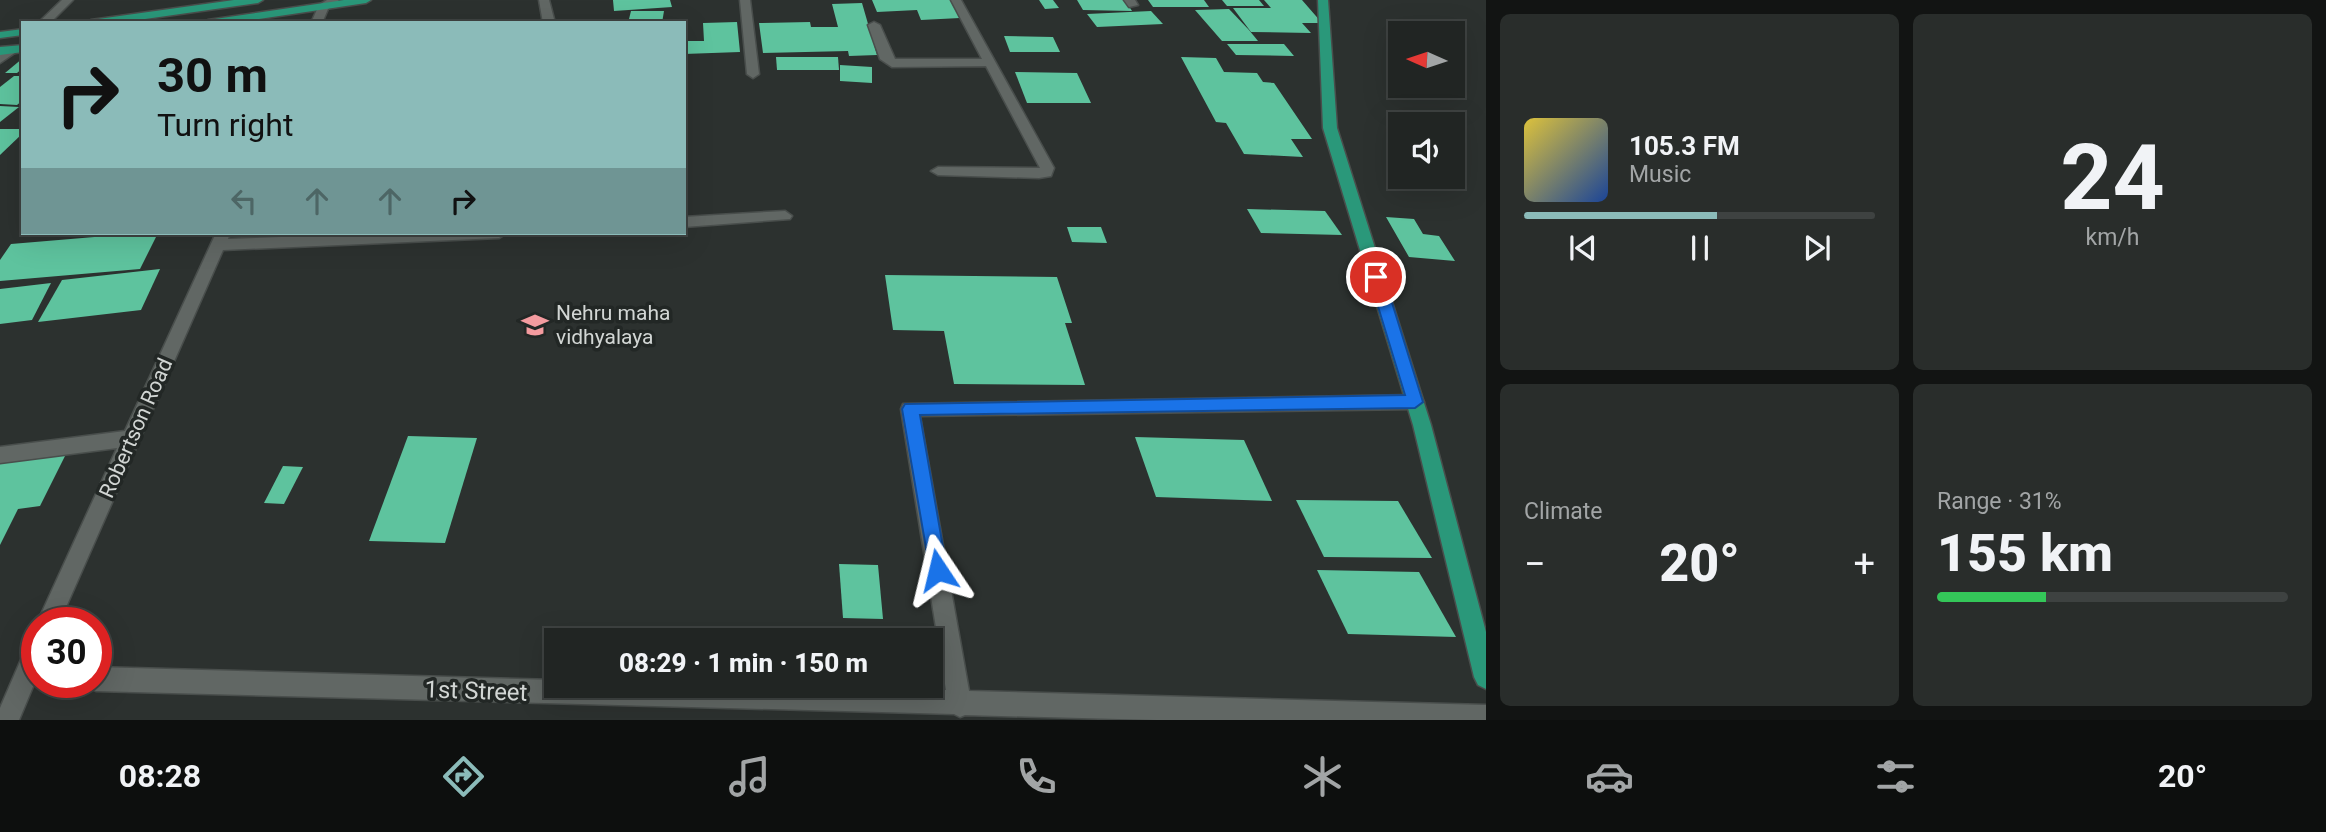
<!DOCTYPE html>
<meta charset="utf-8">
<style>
body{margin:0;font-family:Roboto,sans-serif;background:#292d2b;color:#f1f3f6;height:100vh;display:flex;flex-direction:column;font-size:26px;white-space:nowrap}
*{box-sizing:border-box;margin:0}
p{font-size:23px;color:#a2a5a6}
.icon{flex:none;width:38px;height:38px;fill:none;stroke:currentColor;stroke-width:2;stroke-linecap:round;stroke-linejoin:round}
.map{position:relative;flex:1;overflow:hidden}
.panel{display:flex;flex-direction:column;gap:14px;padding:14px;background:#121413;width:840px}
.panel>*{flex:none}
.top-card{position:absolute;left:21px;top:21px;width:665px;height:214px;border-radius:0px;box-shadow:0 7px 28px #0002,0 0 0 2px #3e4241;background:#8bbbb9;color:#111;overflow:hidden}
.needle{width:46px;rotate:273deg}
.buttons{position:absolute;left:1388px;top:21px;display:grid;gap:14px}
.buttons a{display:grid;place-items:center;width:77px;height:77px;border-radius:0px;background:#212523;box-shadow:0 7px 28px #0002,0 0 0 2px #3e4241;font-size:35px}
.speed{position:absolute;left:21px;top:607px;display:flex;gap:14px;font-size:35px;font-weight:700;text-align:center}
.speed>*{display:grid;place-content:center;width:91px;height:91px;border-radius:50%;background:#212523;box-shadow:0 7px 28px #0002,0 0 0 2px #3e4241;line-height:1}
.speed .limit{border:10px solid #d22;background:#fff;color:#111}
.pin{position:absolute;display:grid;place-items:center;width:60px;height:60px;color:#fff;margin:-30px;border:4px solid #fff;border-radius:50%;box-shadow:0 2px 7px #0007}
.me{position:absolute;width:77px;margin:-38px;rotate:350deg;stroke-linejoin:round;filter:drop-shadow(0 0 5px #0008)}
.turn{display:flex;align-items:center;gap:24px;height:147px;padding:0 21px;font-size:32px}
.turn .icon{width:91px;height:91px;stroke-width:2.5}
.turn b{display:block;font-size:49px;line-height:60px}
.lanes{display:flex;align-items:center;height:66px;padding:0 21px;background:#0003;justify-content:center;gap:35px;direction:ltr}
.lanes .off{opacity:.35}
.big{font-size:52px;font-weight:800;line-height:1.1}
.panel .widget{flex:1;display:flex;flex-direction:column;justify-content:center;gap:10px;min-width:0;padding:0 24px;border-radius:10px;background:#292d2b}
.panel .dial{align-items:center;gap:0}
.dial b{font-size:91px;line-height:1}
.song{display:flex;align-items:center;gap:21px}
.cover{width:84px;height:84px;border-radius:10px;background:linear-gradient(135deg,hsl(50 70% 55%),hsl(220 70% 35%))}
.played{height:7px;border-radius:4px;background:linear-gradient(90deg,#8bbbb9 55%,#3e4241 55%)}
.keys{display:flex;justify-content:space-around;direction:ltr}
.heat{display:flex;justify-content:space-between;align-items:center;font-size:38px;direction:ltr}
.charge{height:10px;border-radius:5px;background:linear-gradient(90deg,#34c759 31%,#3e4241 0)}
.panel .tiles{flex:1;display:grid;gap:14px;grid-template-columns:repeat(2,1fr)}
.trip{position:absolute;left:544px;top:628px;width:399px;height:70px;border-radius:0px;background:#212523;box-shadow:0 7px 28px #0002,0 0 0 2px #3e4241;font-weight:800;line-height:70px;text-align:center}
.dock{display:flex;height:112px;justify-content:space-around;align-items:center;background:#0d0f0e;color:#a2a5a6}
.dock .icon{width:49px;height:49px}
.dock .selected{color:#8bbbb9}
.dock b{font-size:32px;color:#f1f3f6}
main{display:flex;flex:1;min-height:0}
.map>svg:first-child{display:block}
.building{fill:#5ec39e}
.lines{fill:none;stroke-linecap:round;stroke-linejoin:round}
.minor-casing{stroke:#494e4c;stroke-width:3}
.major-casing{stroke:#494e4c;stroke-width:3}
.minor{fill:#616764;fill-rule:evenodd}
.major{fill:#2a987a;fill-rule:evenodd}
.route{fill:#1a73e8;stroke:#114b97;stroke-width:2}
.labels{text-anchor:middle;stroke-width:7;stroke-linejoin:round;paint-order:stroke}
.poi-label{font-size:21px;fill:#d2d6d4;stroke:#222725;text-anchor:start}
.street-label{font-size:21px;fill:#d2d6d4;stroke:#222725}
.near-street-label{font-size:24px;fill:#d2d6d4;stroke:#222725}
</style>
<main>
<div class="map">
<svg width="1486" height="720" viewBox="0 0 1486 720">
<rect width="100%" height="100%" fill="#2c312f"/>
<g class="building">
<polygon points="613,0 670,0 672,7 614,11"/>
<polygon points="872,0 951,0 960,18 921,20 917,10 877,12"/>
<polygon points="1039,0 1053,0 1059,8 1045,9"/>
<polygon points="1077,0 1125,0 1132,11 1083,10"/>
<polygon points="1148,0 1204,0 1209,7 1153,7"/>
<polygon points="1222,0 1259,0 1264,6 1227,6"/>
<polygon points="1264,0 1302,0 1322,23 1302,23 1311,33 1251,32 1233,8 1271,8"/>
<polygon points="862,3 877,55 849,56 848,51 763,53 759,23 810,22 811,27 838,27 832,4"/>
<polygon points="1229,9 1249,30 1258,41 1222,41 1195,10"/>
<polygon points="631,11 664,11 662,23 628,23"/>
<polygon points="1151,11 1163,24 1097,27 1087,14"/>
<polygon points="737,22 740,52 684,54 684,41 704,41 703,23"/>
<polygon points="1004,36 1053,37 1060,52 1010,52"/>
<polygon points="1227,44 1284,44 1294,56 1236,55"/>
<polygon points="776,57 838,57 839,70 777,70"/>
<polygon points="1181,57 1216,58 1224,72 1257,73 1263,82 1274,83 1312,139 1291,139 1303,157 1244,154 1226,123 1216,122"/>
<polygon points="23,58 23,68 17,73 5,73"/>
<polygon points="840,65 872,67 872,83 840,81"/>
<polygon points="1015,72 1077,73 1091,103 1027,103"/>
<polygon points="14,76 23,76 23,100 17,105 0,104 0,87"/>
<polygon points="0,106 19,107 0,122"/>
<polygon points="0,129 23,129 23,133 0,155"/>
<polygon points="1247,209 1325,211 1342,235 1261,233"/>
<polygon points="1386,217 1414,219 1423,234 1439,236 1455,261 1409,257"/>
<polygon points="1067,227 1101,227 1107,243 1072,242"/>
<polygon points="142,233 158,233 140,269 0,281 0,260 11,244"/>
<polygon points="160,269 141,310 38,322 62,280"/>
<polygon points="885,275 1057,277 1072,323 1065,323 1085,385 954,384 944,331 893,330"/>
<polygon points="51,283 32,320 0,324 0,289"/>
<polygon points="408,436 477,438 445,543 369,541"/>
<polygon points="1135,437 1244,440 1272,501 1156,497"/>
<polygon points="66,454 40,506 18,509 0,545 0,461"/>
<polygon points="283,466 303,467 284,504 264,503"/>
<polygon points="1296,500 1398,501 1432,558 1324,557"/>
<polygon points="839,564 878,565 883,619 843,618"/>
<polygon points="1317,570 1419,572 1456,637 1348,634"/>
</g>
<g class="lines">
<defs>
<g id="minor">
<polygon points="62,0 73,0 50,23 38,23"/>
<polygon points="327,0 339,0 328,9 322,23 311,23 319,5"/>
<polygon points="539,0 549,0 555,23 543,23"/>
<polygon points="740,0 750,0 759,74 753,78 747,74"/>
<polygon points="951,0 961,0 1054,168 1051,176 1039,178 938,175 931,171 938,167 1040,168 986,66 892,67 880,59 868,25 874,22 880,25 895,59 982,59"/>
<polygon points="1124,0 1135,0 1138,5 1129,7"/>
<polygon points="9,48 19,50 0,63 0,54"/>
<polygon points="785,211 792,216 790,219 684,227 684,217"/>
<polygon points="216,233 230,233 228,239 388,233 507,233 499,238 223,250 59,623 37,623 117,448 0,463 0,447 125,431"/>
<polygon points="1415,395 1421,397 1424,402 1421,407 1415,409 920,416 969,691 1486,705 1486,720 1156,720 965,715 960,717 954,714 96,691 88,687 86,682 96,682 96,667 556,680 556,686 788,686 946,690 901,409 903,404"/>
<polygon points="37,638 37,677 19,720 0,720 0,708 29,641"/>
</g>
<g id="major">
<polygon points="234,0 263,0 258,3 117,23 86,23 91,20"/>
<polygon points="344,0 371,0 366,3 233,23 203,23 208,20"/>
<polygon points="1318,0 1328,0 1337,128 1431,425 1486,632 1486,689 1478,685 1474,677 1413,425 1323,128"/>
<polygon points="23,29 23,35 0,38 0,32"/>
<polygon points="23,45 23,52 0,55 0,47"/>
</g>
</defs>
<use href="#minor" class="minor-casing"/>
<use href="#major" class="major-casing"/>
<use href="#minor" class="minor"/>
<use href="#major" class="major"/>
</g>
<polygon class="route" points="1376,272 1384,277 1423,402 1415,408 920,415 947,570 945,577 938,579 931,577 902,409 905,404 1405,395 1369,277"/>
<defs>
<symbol id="school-bare" viewBox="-9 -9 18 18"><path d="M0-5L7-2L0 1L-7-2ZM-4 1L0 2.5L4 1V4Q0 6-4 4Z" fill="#f49b9f" stroke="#222725" stroke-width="2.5" paint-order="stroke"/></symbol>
</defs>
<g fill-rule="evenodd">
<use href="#school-bare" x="516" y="306" width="38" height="38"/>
</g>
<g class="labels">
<g class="poi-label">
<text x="556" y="320">Nehru maha<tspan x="556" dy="24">vidhyalaya</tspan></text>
</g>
<g class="street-label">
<text transform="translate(136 428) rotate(-66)" y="7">Robertson Road</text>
</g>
<g class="near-street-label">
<text transform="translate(476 691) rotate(2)" y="8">1st Street</text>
</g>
</g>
</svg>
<div class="buttons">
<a><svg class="needle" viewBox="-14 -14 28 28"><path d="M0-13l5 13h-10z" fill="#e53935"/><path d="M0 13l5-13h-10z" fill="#a2a5a6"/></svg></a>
<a><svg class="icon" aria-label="sound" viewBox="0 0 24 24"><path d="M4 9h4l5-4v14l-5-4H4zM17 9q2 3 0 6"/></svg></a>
</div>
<div class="speed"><div class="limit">30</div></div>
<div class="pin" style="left:1376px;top:277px;background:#d93025"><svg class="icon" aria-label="arrive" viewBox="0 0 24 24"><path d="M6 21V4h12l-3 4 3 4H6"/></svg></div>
<svg class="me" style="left:938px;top:570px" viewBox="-20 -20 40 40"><path d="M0-17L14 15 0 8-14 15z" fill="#1a73e8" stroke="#fff" stroke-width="4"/></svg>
<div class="trip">08:29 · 1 min · 150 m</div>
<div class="top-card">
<div class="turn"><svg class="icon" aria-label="right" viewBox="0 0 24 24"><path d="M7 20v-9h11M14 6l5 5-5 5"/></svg><div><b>30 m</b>Turn right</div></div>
<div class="lanes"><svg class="icon off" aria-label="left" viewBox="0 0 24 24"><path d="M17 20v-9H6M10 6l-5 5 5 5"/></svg><svg class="icon off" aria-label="ahead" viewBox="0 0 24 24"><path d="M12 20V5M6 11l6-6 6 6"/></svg><svg class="icon off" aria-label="ahead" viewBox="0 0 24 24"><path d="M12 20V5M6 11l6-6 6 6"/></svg><svg class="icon" aria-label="right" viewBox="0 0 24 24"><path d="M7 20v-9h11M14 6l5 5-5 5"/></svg></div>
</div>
</div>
<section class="panel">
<div class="tiles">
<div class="widget">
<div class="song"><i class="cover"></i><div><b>105.3 FM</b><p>Music</p></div></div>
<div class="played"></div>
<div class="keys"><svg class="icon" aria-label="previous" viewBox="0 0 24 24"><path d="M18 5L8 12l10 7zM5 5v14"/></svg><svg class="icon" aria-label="pause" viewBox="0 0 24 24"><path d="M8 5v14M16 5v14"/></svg><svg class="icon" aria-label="next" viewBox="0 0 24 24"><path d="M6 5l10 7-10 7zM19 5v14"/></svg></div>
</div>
<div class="widget dial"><b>24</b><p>km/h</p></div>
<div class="widget"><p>Climate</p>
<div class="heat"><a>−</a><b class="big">20°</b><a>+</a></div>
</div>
<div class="widget"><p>Range · 31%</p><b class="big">155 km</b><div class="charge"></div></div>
</div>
</section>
</main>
<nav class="dock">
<b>08:28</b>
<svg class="icon selected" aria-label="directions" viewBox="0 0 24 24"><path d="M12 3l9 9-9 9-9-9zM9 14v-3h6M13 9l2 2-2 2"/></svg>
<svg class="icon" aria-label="music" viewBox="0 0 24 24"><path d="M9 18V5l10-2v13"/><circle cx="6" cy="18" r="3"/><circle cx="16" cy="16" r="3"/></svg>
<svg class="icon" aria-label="phone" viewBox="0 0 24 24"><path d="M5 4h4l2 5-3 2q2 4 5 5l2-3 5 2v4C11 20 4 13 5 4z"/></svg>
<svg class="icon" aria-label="climate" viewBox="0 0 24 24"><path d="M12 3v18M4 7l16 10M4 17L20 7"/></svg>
<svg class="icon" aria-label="car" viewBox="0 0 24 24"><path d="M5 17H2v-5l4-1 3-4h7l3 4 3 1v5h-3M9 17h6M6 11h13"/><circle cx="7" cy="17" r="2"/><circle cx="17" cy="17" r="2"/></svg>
<svg class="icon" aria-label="filters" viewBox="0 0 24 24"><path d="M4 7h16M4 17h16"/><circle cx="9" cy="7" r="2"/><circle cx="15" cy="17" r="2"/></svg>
<b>20°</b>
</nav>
